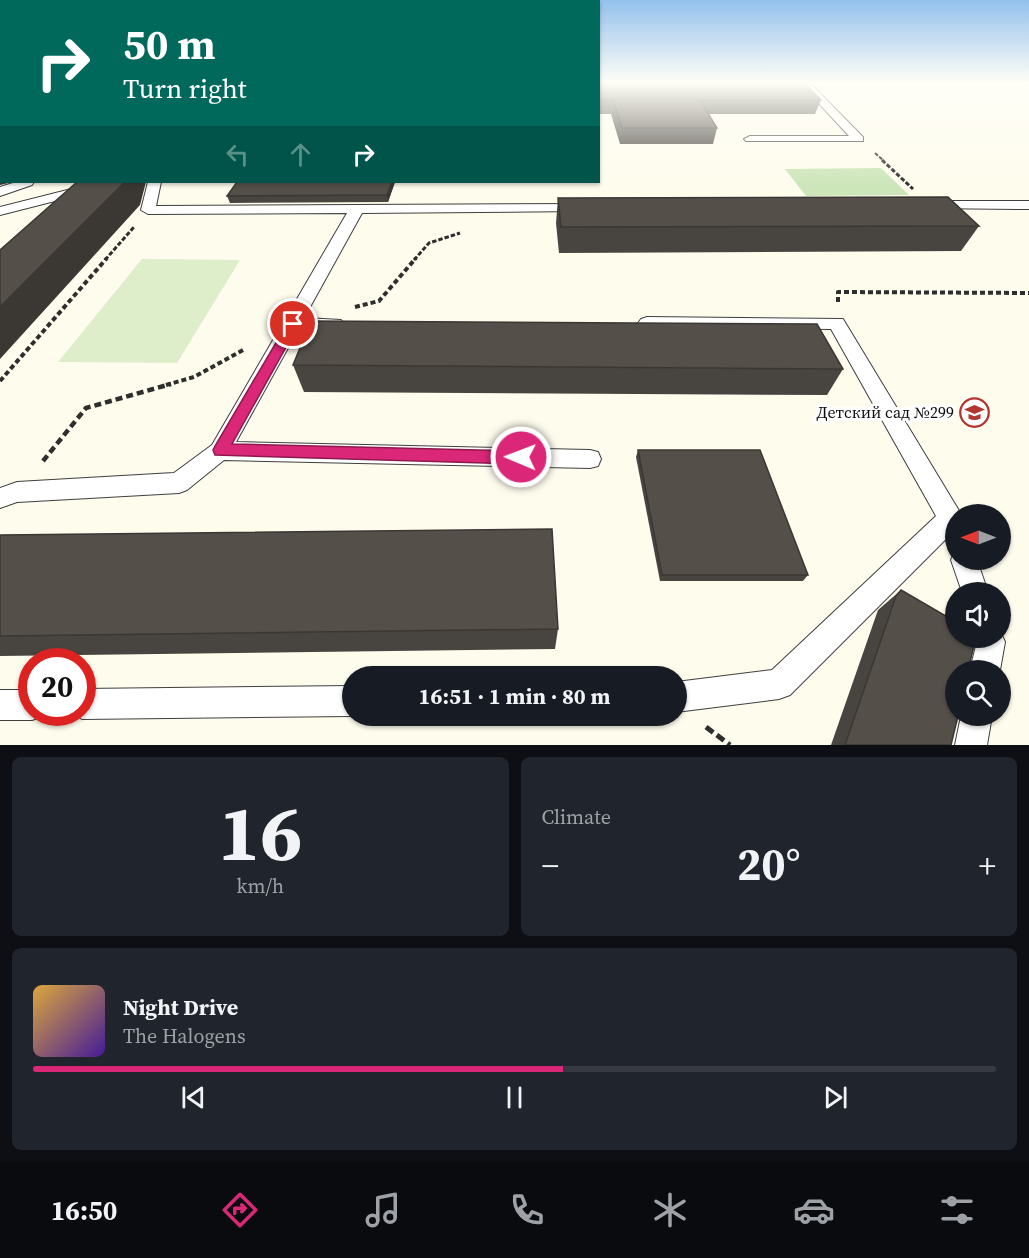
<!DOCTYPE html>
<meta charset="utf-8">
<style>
body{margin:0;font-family:"Source Serif 4",serif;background:#20242c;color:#f1f3f6;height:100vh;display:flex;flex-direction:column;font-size:22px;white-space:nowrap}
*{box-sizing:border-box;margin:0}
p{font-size:20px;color:#9ea1a6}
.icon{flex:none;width:33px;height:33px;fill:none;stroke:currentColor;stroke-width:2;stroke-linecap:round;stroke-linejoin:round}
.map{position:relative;height:745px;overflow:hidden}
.details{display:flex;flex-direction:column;gap:12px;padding:12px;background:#0d0f14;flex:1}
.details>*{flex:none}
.guide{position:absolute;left:0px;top:0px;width:600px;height:183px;box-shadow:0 2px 4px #0004;background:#00695c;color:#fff;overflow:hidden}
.needle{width:39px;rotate:270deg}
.fabs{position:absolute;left:945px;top:504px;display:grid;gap:12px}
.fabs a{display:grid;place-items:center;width:66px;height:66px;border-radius:50%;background:#171b24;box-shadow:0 2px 4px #0004;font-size:30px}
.speed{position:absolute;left:18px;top:648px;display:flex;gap:12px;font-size:30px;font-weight:700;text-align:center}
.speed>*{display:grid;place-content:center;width:78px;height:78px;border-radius:50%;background:#171b24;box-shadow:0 2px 4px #0004;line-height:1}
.speed .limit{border:9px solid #d22;background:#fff;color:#111}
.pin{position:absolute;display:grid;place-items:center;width:51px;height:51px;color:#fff;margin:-26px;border:3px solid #fff;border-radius:50%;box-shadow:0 2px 6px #0007}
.me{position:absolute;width:66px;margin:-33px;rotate:271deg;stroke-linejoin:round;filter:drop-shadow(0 0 4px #0008)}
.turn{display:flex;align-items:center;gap:21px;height:126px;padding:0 24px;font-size:27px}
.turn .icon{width:78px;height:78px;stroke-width:2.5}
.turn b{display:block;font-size:42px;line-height:51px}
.lanes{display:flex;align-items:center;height:57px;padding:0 24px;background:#0003;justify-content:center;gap:30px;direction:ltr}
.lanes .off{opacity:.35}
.big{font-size:45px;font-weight:700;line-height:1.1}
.details .card{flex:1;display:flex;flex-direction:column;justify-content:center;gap:9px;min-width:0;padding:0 21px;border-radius:9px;background:#20242c}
.details .dial{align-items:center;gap:0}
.dial b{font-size:78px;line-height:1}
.song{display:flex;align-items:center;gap:18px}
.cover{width:72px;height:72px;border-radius:9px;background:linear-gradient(135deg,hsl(40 70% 55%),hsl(260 70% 35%))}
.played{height:6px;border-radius:3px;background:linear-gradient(90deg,#db2777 55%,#363941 55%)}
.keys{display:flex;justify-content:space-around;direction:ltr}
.heat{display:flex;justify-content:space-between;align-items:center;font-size:33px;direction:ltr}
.details .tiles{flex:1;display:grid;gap:12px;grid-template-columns:1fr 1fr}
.card:last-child{grid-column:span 2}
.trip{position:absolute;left:342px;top:666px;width:345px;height:60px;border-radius:30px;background:#171b24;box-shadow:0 2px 4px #0004;font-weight:700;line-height:60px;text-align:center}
.tabs{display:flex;height:96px;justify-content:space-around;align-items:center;background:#090b0e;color:#9ea1a6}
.tabs .icon{width:42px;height:42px}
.tabs .active{color:#db2777}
.tabs b{font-size:27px;color:#f1f3f6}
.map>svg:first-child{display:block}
.green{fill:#cce5b9}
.pitch{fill:#deedca}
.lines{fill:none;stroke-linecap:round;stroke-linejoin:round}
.lane-casing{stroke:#3f3f3f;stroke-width:2}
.path-far4{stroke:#2e2e2e;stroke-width:2;stroke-dasharray:4 1.5;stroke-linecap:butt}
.path-far3{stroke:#2e2e2e;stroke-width:3;stroke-dasharray:4.5 2;stroke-linecap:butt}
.path-far2{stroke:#2e2e2e;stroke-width:4;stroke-dasharray:5 3;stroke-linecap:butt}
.path-far1{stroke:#2e2e2e;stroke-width:4.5;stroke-dasharray:7 4;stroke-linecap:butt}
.path{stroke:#2e2e2e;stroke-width:5;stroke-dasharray:9 4.5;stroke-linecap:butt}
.lane{fill:#fff;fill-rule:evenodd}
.wall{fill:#48443f}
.shaded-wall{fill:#3b3733}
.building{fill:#544f49;stroke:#3b3733;stroke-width:1.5}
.route{fill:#db2777;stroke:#8e194d;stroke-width:1.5}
.labels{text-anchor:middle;stroke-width:6;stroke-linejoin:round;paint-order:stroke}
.poi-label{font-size:16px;fill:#0c0c0c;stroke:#fff;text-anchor:end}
</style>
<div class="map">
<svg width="1029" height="745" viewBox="0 0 1029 745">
<rect width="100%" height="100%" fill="#fefced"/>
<polygon class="green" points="881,168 909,195 806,196 785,169"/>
<polygon class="pitch" points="142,259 240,260 177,363 58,362"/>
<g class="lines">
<defs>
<g id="lane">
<polygon points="800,83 810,83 863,137 863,141 746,141 744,139 750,136 849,136"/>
<polygon points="16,182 34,182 32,185 0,196 0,187"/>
<polygon points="99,182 120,182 118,185 0,215 0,207"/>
<polygon points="148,182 161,182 156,206 587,204 589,207 582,211 362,213 304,318 341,320 344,324 341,328 298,330 236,442 590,450 598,452 601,459 598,466 590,468 224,460 187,490 179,493 17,502 0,508 0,488 17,482 174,473 212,445 347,213 148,214 141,210"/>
<polygon points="930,201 1029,201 1029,209 925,208 923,205 925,202"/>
<polygon points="647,317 843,319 961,514 956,514 956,545 947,542 946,539 790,695 779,699 676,712 676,682 772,670 936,516 831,329 641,327 638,323 641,319"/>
<polygon points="955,551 956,560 977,560 988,592 962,592 951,560"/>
<polygon points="1000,631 1005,642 1000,670 970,670 977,642 975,638 1000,638"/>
<polygon points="352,686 354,716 352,716 82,719 70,712 82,712 82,689"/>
<polygon points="0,690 32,690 32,712 44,712 43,716 32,720 0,720"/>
<polygon points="961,716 992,716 987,745 955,745"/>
</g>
</defs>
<use href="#lane" class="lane-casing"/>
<polyline class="path-far4" points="875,153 884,161"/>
<g class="path-far3">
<polyline points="882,160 913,189"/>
<polyline points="105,260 134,227"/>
<polyline points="414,260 429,243 460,233"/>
</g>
<g class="path-far2">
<polyline points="838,302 838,292 1029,293"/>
<polyline points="355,307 379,301 416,258"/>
<polyline points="0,381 107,258"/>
<polyline points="166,385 194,377 245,349"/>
</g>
<polyline class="path-far1" points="43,461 86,408 171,384"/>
<polyline class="path" points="706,727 730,745"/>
<use href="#lane" class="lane"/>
</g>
<g class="wall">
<polygon points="598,83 821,100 815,114 709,114 717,128 713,144 620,144 611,114 598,114"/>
<polygon points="395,182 388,202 230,203 227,196"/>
<polygon points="558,198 979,226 961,251 559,253 556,223"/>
<polygon points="293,365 843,369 827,395 304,392"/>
<polygon points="638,450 808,575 803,581 660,581 636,457"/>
<polygon points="0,535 558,629 555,649 0,656"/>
<polygon points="901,590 951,745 831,745 878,610"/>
</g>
<g class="shaded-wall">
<polygon points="0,176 2,176 2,182 12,182 0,185"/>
<polygon points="125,182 146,182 140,205 0,359 0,307"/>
<polygon points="392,182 395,182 388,202 387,195"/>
</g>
<g class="building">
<rect x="0" y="83" width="2" height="93"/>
<polygon points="598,83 804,83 821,100 700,100 717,128 622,128 613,99 598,99"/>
<polygon points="77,182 125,182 0,307 0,250"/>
<polygon points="237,182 392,182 387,195 227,196"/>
<polygon points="948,197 979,226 561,227 558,198"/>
<polygon points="311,321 817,324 843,369 293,365"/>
<polygon points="638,450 760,450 808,575 662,575"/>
<polygon points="552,529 558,629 0,636 0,535"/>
<polygon points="901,590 956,622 956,638 976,638 968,670 956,670 956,716 958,716 951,745 845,745 896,596"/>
</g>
<linearGradient id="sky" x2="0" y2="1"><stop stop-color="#93c1ec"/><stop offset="0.44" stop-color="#fffef7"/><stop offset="1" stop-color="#fffef7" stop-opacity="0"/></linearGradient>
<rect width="1029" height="187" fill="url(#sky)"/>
<polygon class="route" points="293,320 299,324 232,444 521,451 526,453 529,457 526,462 521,464 215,455 213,450 215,446 287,324"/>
<defs>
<symbol id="school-ring" viewBox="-11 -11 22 22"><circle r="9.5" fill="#fff" stroke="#b1362f" stroke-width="1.5"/><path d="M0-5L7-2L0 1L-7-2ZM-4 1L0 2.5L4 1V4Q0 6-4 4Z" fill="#b1362f"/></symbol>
</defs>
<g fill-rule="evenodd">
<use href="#school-ring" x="958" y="396" width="33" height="33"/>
</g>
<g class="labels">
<g class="poi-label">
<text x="954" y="418">Детский сад №299</text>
</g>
</g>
</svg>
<div class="fabs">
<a><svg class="needle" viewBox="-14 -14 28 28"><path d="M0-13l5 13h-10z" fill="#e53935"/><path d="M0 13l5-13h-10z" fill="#9ea1a6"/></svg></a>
<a><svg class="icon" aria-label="sound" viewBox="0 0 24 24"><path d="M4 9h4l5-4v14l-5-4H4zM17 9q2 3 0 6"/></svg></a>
<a><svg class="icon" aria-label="search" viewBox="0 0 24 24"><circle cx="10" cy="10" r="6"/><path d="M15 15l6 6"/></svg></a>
</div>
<div class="speed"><div class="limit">20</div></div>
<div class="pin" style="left:293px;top:324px;background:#d93025"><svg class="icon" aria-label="arrive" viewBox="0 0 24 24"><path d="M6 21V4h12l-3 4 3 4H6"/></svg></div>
<svg class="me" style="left:521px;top:457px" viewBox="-20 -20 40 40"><circle r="17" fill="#db2777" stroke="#fff" stroke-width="3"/><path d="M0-11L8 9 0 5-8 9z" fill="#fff"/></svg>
<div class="trip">16:51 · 1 min · 80 m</div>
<div class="guide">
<div class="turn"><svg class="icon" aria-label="right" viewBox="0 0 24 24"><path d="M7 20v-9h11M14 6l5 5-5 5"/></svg><div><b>50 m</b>Turn right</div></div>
<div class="lanes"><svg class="icon off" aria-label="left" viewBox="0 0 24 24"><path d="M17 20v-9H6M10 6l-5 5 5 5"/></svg><svg class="icon off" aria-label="ahead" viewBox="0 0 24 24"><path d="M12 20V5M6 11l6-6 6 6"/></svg><svg class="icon" aria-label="right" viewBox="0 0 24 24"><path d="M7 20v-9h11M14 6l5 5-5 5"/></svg></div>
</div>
</div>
<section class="details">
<div class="tiles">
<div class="card dial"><b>16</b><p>km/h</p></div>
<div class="card"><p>Climate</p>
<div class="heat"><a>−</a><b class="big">20°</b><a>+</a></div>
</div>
<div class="card">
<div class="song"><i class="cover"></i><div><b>Night Drive</b><p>The Halogens</p></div></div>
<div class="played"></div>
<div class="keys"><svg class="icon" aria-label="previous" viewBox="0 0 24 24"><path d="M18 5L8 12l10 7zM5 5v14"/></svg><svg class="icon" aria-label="pause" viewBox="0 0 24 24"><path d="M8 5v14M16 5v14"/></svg><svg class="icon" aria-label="next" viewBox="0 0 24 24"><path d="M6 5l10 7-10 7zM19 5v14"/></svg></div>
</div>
</div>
</section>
<nav class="tabs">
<b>16:50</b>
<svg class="icon active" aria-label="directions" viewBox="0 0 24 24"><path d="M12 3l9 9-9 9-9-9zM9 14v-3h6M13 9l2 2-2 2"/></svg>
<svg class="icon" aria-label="music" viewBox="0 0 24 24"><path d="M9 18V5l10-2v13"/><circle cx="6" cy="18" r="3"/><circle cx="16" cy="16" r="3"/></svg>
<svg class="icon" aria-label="phone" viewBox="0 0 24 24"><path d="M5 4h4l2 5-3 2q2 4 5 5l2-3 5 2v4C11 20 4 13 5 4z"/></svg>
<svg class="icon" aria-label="climate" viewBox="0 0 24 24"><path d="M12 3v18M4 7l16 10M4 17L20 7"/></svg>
<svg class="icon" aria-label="car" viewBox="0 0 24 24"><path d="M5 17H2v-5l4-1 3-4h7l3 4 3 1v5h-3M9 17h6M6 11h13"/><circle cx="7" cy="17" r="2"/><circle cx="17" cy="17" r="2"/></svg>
<svg class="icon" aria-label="filters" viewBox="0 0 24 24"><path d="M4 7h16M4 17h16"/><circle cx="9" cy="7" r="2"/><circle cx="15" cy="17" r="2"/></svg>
</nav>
